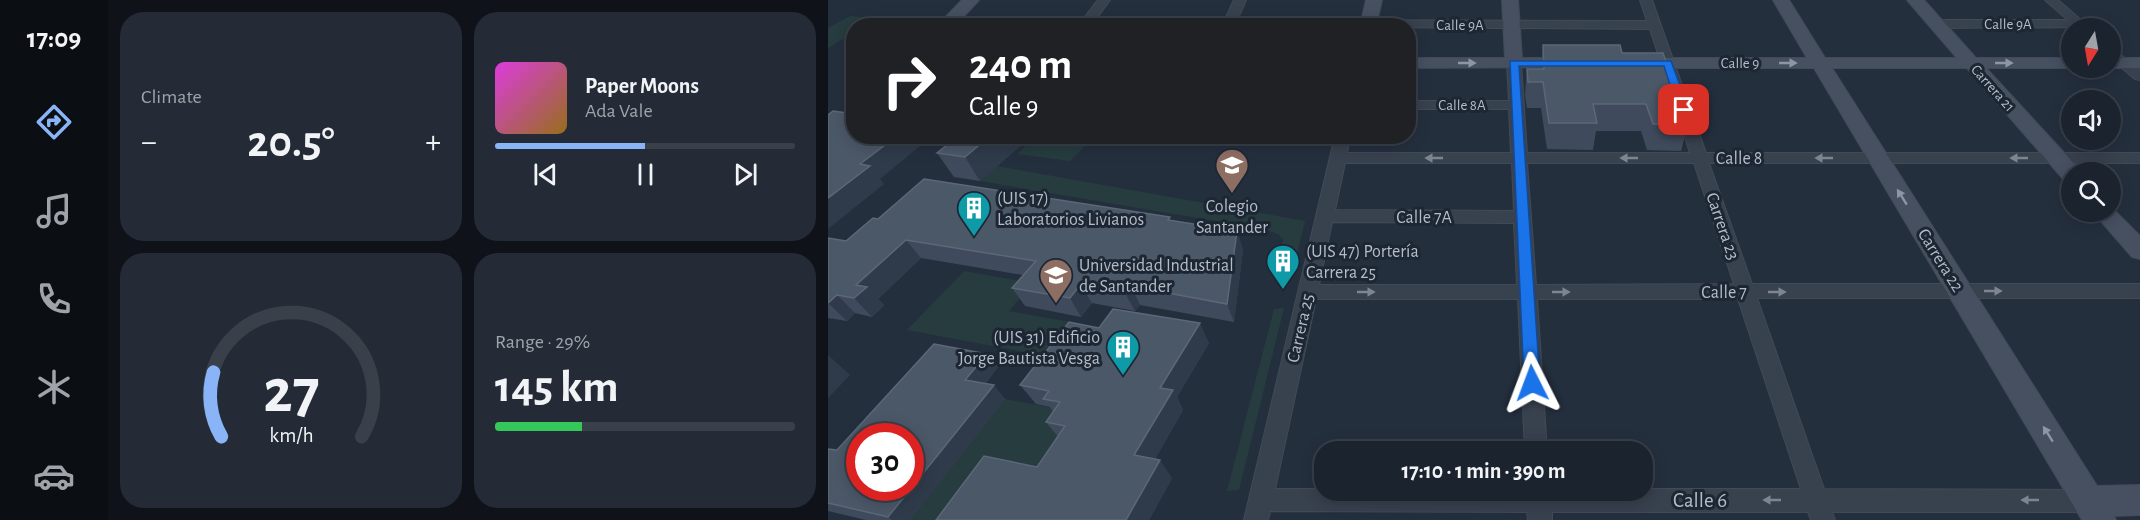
<!DOCTYPE html>
<meta charset="utf-8">
<style>
body{margin:0;font-family:"Alegreya Sans",sans-serif;background:#242b36;color:#f1f3f6;height:100vh;display:flex;flex-direction:column;font-size:22px;white-space:nowrap}
*{box-sizing:border-box;margin:0}
p{font-size:20px;color:#a0a4aa}
.icon{flex:none;width:33px;height:33px;fill:none;stroke:currentColor;stroke-width:2;stroke-linecap:round;stroke-linejoin:round}
.map{position:relative;flex:1;overflow:hidden}
.drawer{display:flex;flex-direction:column;gap:12px;padding:12px;background:#0f1319;width:720px}
.drawer>*{flex:none}
.hud{position:absolute;left:18px;top:18px;width:570px;height:126px;border-radius:24px;box-shadow:0 3px 15px #0003,0 0 0 2px #39404a;background:#202124;color:#fff;overflow:hidden}
.needle{width:39px;rotate:191deg}
.buttons{position:absolute;left:1233px;top:18px;display:grid;gap:12px}
.buttons a{display:grid;place-items:center;width:60px;height:60px;border-radius:50%;background:#1b232e;box-shadow:0 3px 15px #0003,0 0 0 2px #39404a;font-size:30px}
.speed{position:absolute;left:18px;top:423px;display:flex;gap:12px;font-size:30px;font-weight:700;text-align:center}
.speed>*{display:grid;place-content:center;width:78px;height:78px;border-radius:50%;background:#1b232e;box-shadow:0 3px 15px #0003,0 0 0 2px #39404a;line-height:1}
.speed .limit{border:9px solid #d22;background:#fff;color:#111}
.pin{position:absolute;display:grid;place-items:center;width:51px;height:51px;color:#fff;margin:-26px;border-radius:12px;box-shadow:0 3px 9px #0006}
.me{position:absolute;width:66px;margin:-33px;rotate:357deg;stroke-linejoin:round;filter:drop-shadow(0 0 4px #0008)}
.turn{display:flex;align-items:center;gap:21px;height:126px;padding:0 24px;font-size:27px}
.turn .icon{width:78px;height:78px;stroke-width:2.5}
.turn b{display:block;font-size:42px;line-height:51px}
.big{font-size:45px;font-weight:700;line-height:1.1}
.drawer .widget{flex:1;display:flex;flex-direction:column;justify-content:center;gap:9px;min-width:0;padding:0 21px;border-radius:24px;background:#242b36}
.drawer .dial{align-items:center;gap:0}
.dial svg{height:156px;overflow:visible;fill:none;stroke:#39404a;stroke-width:7;stroke-linecap:round;text-anchor:middle}
.dial text{fill:#f1f3f6;stroke:none}
.song{display:flex;align-items:center;gap:18px}
.cover{width:72px;height:72px;border-radius:9px;background:linear-gradient(135deg,hsl(300 70% 55%),hsl(40 70% 35%))}
.played{height:6px;border-radius:3px;background:linear-gradient(90deg,#8ab4f8 50%,#39404a 50%)}
.keys{display:flex;justify-content:space-around;direction:ltr}
.heat{display:flex;justify-content:space-between;align-items:center;font-size:33px;direction:ltr}
.charge{height:9px;border-radius:4px;background:linear-gradient(90deg,#34c759 29%,#39404a 0)}
.drawer .tiles{flex:1;display:grid;gap:12px;grid-template-columns:repeat(2,1fr)}
.trip{position:absolute;left:486px;top:441px;width:339px;height:60px;border-radius:24px;background:#1b232e;box-shadow:0 3px 15px #0003,0 0 0 2px #39404a;font-weight:700;line-height:60px;text-align:center}
main{display:flex;flex:1;min-height:0}
.tab-bar{display:flex;flex-direction:column;width:108px;justify-content:space-around;align-items:center;background:#0b0e12;color:#a0a4aa}
.tab-bar .icon{width:42px;height:42px}
.tab-bar .current{color:#8ab4f8}
.tab-bar b{font-size:27px;color:#f1f3f6}
.map>svg:first-child{display:block}
.green{fill:#263c3f}
.lines{fill:none;stroke-linecap:round;stroke-linejoin:round}
.street-casing{stroke:#414a57;stroke-width:2}
.secondary-casing{stroke:#414a57;stroke-width:2}
.street{fill:#38414e;fill-rule:evenodd}
.secondary{fill:#465061;fill-rule:evenodd}
.wall{fill:#3f4b5c}
.shaded-wall{fill:#2f3b4b}
.building{fill:#4b5868;stroke:#5c6777;stroke-width:1.5;fill-rule:evenodd}
.oneway{fill:#8e96a5}
.oneway2{fill:#7c8592}
.route{fill:#1a73e8;stroke:#114b97;stroke-width:1.5}
.labels{text-anchor:middle;stroke-width:6;stroke-linejoin:round;paint-order:stroke}
.far-street-label{font-size:15px;fill:#b4bcc9;stroke:#1d2633}
.street-label{font-size:18px;fill:#b4bcc9;stroke:#1d2633}
.poi-label{font-size:18px;fill:#b4bcc9;stroke:#1d2633;text-anchor:start}
.near-street-label{font-size:21px;fill:#b4bcc9;stroke:#1d2633}
</style>
<main>
<nav class="tab-bar">
<b>17:09</b>
<svg class="icon current" aria-label="directions" viewBox="0 0 24 24"><path d="M12 3l9 9-9 9-9-9zM9 14v-3h6M13 9l2 2-2 2"/></svg>
<svg class="icon" aria-label="music" viewBox="0 0 24 24"><path d="M9 18V5l10-2v13"/><circle cx="6" cy="18" r="3"/><circle cx="16" cy="16" r="3"/></svg>
<svg class="icon" aria-label="phone" viewBox="0 0 24 24"><path d="M5 4h4l2 5-3 2q2 4 5 5l2-3 5 2v4C11 20 4 13 5 4z"/></svg>
<svg class="icon" aria-label="climate" viewBox="0 0 24 24"><path d="M12 3v18M4 7l16 10M4 17L20 7"/></svg>
<svg class="icon" aria-label="car" viewBox="0 0 24 24"><path d="M5 17H2v-5l4-1 3-4h7l3 4 3 1v5h-3M9 17h6M6 11h13"/><circle cx="7" cy="17" r="2"/><circle cx="17" cy="17" r="2"/></svg>
</nav>
<section class="drawer">
<div class="tiles">
<div class="widget"><p>Climate</p>
<div class="heat"><a>−</a><b class="big">20.5°</b><a>+</a></div>
</div>
<div class="widget">
<div class="song"><i class="cover"></i><div><b>Paper Moons</b><p>Ada Vale</p></div></div>
<div class="played"></div>
<div class="keys"><svg class="icon" aria-label="previous" viewBox="0 0 24 24"><path d="M18 5L8 12l10 7zM5 5v14"/></svg><svg class="icon" aria-label="pause" viewBox="0 0 24 24"><path d="M8 5v14M16 5v14"/></svg><svg class="icon" aria-label="next" viewBox="0 0 24 24"><path d="M6 5l10 7-10 7zM19 5v14"/></svg></div>
</div>
<div class="widget dial"><svg viewBox="0 0 100 80">
<path d="M14 69A42 42 0 1 1 86 69"/>
<path d="M14 69A42 42 0 0 1 10 36" stroke="#8ab4f8"/>
<text x="50" y="56" font-size="32" font-weight="700">27</text>
<text x="50" y="72" font-size="11">km/h</text>
</svg></div>
<div class="widget"><p>Range · 29%</p><b class="big">145 km</b><div class="charge"></div></div>
</div>
</section>
<div class="map">
<svg width="1312" height="520" viewBox="0 0 1312 520">
<rect width="100%" height="100%" fill="#242f3e"/>
<g class="green">
<polygon points="22,16 49,19 38,25 26,26 25,33 0,48 0,28"/>
<polygon points="208,136 266,136 266,137 242,161 189,154"/>
<polygon points="169,166 477,221 465,271 450,272 455,240 451,235 440,230 152,181"/>
<polygon points="136,271 204,283 181,311 253,324 228,358 79,330"/>
<polygon points="456,308 411,490 399,491 446,309"/>
<polygon points="177,399 236,410 233,441 227,440 199,479 141,520 82,520"/>
</g>
<g class="lines">
<defs>
<g id="street">
<polygon points="270,0 282,0 263,26 250,26"/>
<path d="M406 0H418L409 20 819 21 812 0H824L878 153H1312V163H881L924 284H1312V298H929L996 489 1260 490 1268 493 1272 501 1268 509 1260 512H1004L1007 520H983L980 512H724V520H700L699 512 442 511 440 520H416L507 136H522L519 153H683L681 109H580V101H681L679 63 686 59 693 63 699 153H862L822 29 394 26ZM517 163H684L686 211 507 210ZM699 163H866L906 284 708 285ZM504 222 686 223 689 285H491ZM488 299H690L697 452H719L709 299H910L973 489H447Z"/>
<polygon points="1217,0 1230,0 1261,27 1109,28 1103,24 1109,20 1240,20"/>
<polygon points="1282,47 1312,69 1312,80 1307,79 1282,58"/>
</g>
<g id="secondary">
<polygon points="134,0 151,0 127,26 109,26"/>
<polygon points="538,0 554,0 548,26 532,26"/>
<polygon points="674,0 690,0 694,58 746,58 752,59 755,63 752,67 580,68 580,58 677,58"/>
<polygon points="945,0 961,0 997,58 1129,58 1079,0 1096,0 1148,58 1244,58 1244,68 1247,68 1158,68 1252,170 1253,172 1244,172 1244,182 1236,180 1139,68 1004,68 1269,486 1312,485 1312,515 1286,516 1288,520 1254,520 986,68 805,68 799,67 796,63 799,59 805,58 979,58"/>
<polygon points="1282,58 1312,58 1312,68 1279,68 1282,68"/>
<polygon points="1282,206 1312,236 1312,259 1304,257 1265,212 1282,212"/>
</g>
</defs>
<use href="#street" class="street-casing"/>
<use href="#secondary" class="secondary-casing"/>
<use href="#street" class="street"/>
<use href="#secondary" class="secondary"/>
</g>
<g class="wall">
<polygon points="715,45 794,53 860,124 853,151 819,150 813,131 768,131 765,150 719,149 713,108 699,108 697,95 699,69 713,69"/>
<polygon points="130,136 197,136 199,140 152,181 126,177 109,153"/>
<polygon points="50,219 343,220 409,231 415,250 406,322 312,305 307,311 264,303 253,317 197,306 184,288 195,275 93,258 50,299 56,305 44,317 27,313 19,321 0,318 0,238 18,241"/>
<polygon points="271,328 381,343 349,397 355,410 327,459 344,478 321,520 108,520 209,467 230,437 218,422 225,412 222,407 208,404 192,385"/>
<polygon points="159,354 170,367 157,384 177,399 82,520 38,520 0,511 0,449 9,450"/>
</g>
<g class="shaded-wall">
<polygon points="69,136 87,136 93,145 52,179 56,184 0,229 0,198 32,164"/>
<polygon points="162,136 197,136 199,140 152,181 137,157"/>
<polygon points="409,231 415,250 406,322 399,304"/>
<polygon points="78,240 93,258 50,299 56,305 44,317 26,298 28,285"/>
<polygon points="252,285 264,303 253,317 242,298"/>
<polygon points="303,286 312,305 307,311 297,293"/>
<polygon points="9,295 27,313 19,321 0,303"/>
<polygon points="372,323 381,343 349,397 355,410 319,473 306,455 332,388"/>
<polygon points="159,354 170,367 149,393 137,380"/>
<polygon points="0,355 22,375 0,398"/>
<polygon points="166,385 177,399 82,520 64,520 60,517"/>
<polygon points="332,460 344,478 321,520 298,520"/>
</g>
<g class="building">
<polygon points="715,45 792,45 794,53 835,53 860,124 825,124 818,104 765,104 769,123 721,123 715,82 700,82 699,69 716,69"/>
<polygon points="5,111 26,114 26,136 69,136 32,164 42,166 0,198 0,115"/>
<polygon points="130,136 162,136 137,157 109,153"/>
<polygon points="96,179 342,217 340,220 409,231 399,304 303,286 297,293 252,285 242,298 184,288 208,261 78,240 28,285 39,287 26,298 9,295 0,303 0,238 18,241 45,218 50,219"/>
<polygon points="285,309 372,323 332,388 345,390 306,455 332,460 298,520 108,520 156,456 209,467 237,426 218,422 232,402 215,399 221,391 192,385 241,322 271,328"/>
<path d="M106 344 159 354 137 380 166 385 60 517 0 503V449L9 450ZM32 436H82V488H32Z"/>
</g>
<defs><path id="oneway-solid" d="M-6-.8H1V-3.2L6.5 0L1 3.2V.8H-6Z" transform="scale(1.5)"/></defs>
<g class="oneway">
<use href="#oneway-solid" transform="translate(639 63)"/>
<use href="#oneway-solid" transform="translate(960 63)"/>
<use href="#oneway-solid" transform="translate(1176 63)"/>
<use href="#oneway-solid" transform="translate(1074 197) rotate(-122)"/>
<use href="#oneway-solid" transform="translate(1220 434) rotate(-122)"/>
</g>
<g class="oneway2">
<use href="#oneway-solid" transform="translate(606 158) rotate(-180)"/>
<use href="#oneway-solid" transform="translate(801 158) rotate(180)"/>
<use href="#oneway-solid" transform="translate(996 158) rotate(-180)"/>
<use href="#oneway-solid" transform="translate(1191 158) rotate(-180)"/>
<use href="#oneway-solid" transform="translate(1165 291)"/>
<use href="#oneway-solid" transform="translate(538 292)"/>
<use href="#oneway-solid" transform="translate(733 292)"/>
<use href="#oneway-solid" transform="translate(949 292)"/>
<use href="#oneway-solid" transform="translate(944 500) rotate(-180)"/>
<use href="#oneway-solid" transform="translate(1202 500) rotate(-180)"/>
</g>
<polygon class="route" points="682,61 843,61 861,110 856,114 850,110 836,66 691,66 712,383 710,388 704,390 698,388 696,383"/>
<defs>
<symbol id="school-pin" viewBox="-11 -11 22 30"><path d="M0 17L-7.5 6A9.5 9.5 0 1 1 7.5 6Z" fill="#8d6e63" stroke="#1d2633"/><path d="M0-5L7-2L0 1L-7-2ZM-4 1L0 2.5L4 1V4Q0 6-4 4Z" fill="#fff"/></symbol>
<symbol id="building-pin" viewBox="-11 -11 22 30"><path d="M0 17L-7.5 6A9.5 9.5 0 1 1 7.5 6Z" fill="#0f9aa8" stroke="#1d2633"/><path d="M-4-6H4V6H1V3H-1V6H-4ZM-2.5-4.3h1.7v1.8h-1.7ZM.8-4.3h1.7v1.8H.8ZM-2.5-1h1.7V.8h-1.7ZM.8-1h1.7V.8H.8Z" fill="#fff"/></symbol>
<symbol id="university-pin" viewBox="-11 -11 22 30"><path d="M0 17L-7.5 6A9.5 9.5 0 1 1 7.5 6Z" fill="#8d6e63" stroke="#1d2633"/><path d="M0-5L7-2L0 1L-7-2ZM-4 1L0 2.5L4 1V4Q0 6-4 4Z" fill="#fff"/></symbol>
</defs>
<g fill-rule="evenodd">
<use href="#school-pin" x="385" y="146" width="38" height="52"/>
<use href="#building-pin" x="127" y="189" width="38" height="52"/>
<use href="#building-pin" x="436" y="242" width="38" height="52"/>
<use href="#university-pin" x="209" y="256" width="38" height="52"/>
<use href="#building-pin" x="276" y="328" width="38" height="52"/>
</g>
<g class="labels">
<g class="far-street-label">
<text x="1180" y="29">Calle 9A</text>
<text x="632" y="30">Calle 9A</text>
<text x="912" y="68">Calle 9</text>
<text transform="translate(1165 88) rotate(48)" y="5">Carrera 21</text>
<text x="634" y="110">Calle 8A</text>
</g>
<g class="street-label">
<text x="911" y="164">Calle 8</text>
<text x="596" y="223">Calle 7A</text>
<text transform="translate(895 226) rotate(71)" y="6">Carrera 23</text>
<text transform="translate(1113 260) rotate(58)" y="6">Carrera 22</text>
<text x="896" y="298">Calle 7</text>
<text transform="translate(472 328) rotate(-77)" y="6">Carrera 25</text>
</g>
<g class="poi-label">
<text x="169" y="204">(UIS 17)<tspan x="169" dy="21">Laboratorios Livianos</tspan></text>
<text x="404" y="212" text-anchor="middle">Colegio<tspan x="404" dy="21">Santander</tspan></text>
<text x="478" y="257">(UIS 47) Portería<tspan x="478" dy="21">Carrera 25</tspan></text>
<text x="251" y="271">Universidad Industrial<tspan x="251" dy="21">de Santander</tspan></text>
<text x="272" y="343" text-anchor="end">(UIS 31) Edificio<tspan x="272" dy="21">Jorge Bautista Vesga</tspan></text>
</g>
<g class="near-street-label">
<text x="872" y="507">Calle 6</text>
</g>
</g>
</svg>
<div class="buttons">
<a><svg class="needle" viewBox="-14 -14 28 28"><path d="M0-13l5 13h-10z" fill="#e53935"/><path d="M0 13l5-13h-10z" fill="#a0a4aa"/></svg></a>
<a><svg class="icon" aria-label="sound" viewBox="0 0 24 24"><path d="M4 9h4l5-4v14l-5-4H4zM17 9q2 3 0 6"/></svg></a>
<a><svg class="icon" aria-label="search" viewBox="0 0 24 24"><circle cx="10" cy="10" r="6"/><path d="M15 15l6 6"/></svg></a>
</div>
<div class="speed"><div class="limit">30</div></div>
<div class="pin" style="left:856px;top:110px;background:#d93025"><svg class="icon" aria-label="arrive" viewBox="0 0 24 24"><path d="M6 21V4h12l-3 4 3 4H6"/></svg></div>
<svg class="me" style="left:704px;top:383px" viewBox="-20 -20 40 40"><path d="M0-17L14 15 0 8-14 15z" fill="#1a73e8" stroke="#fff" stroke-width="4"/></svg>
<div class="trip">17:10 · 1 min · 390 m</div>
<div class="hud">
<div class="turn"><svg class="icon" aria-label="right" viewBox="0 0 24 24"><path d="M7 20v-9h11M14 6l5 5-5 5"/></svg><div><b>240 m</b>Calle 9</div></div>
</div>
</div>
</main>
